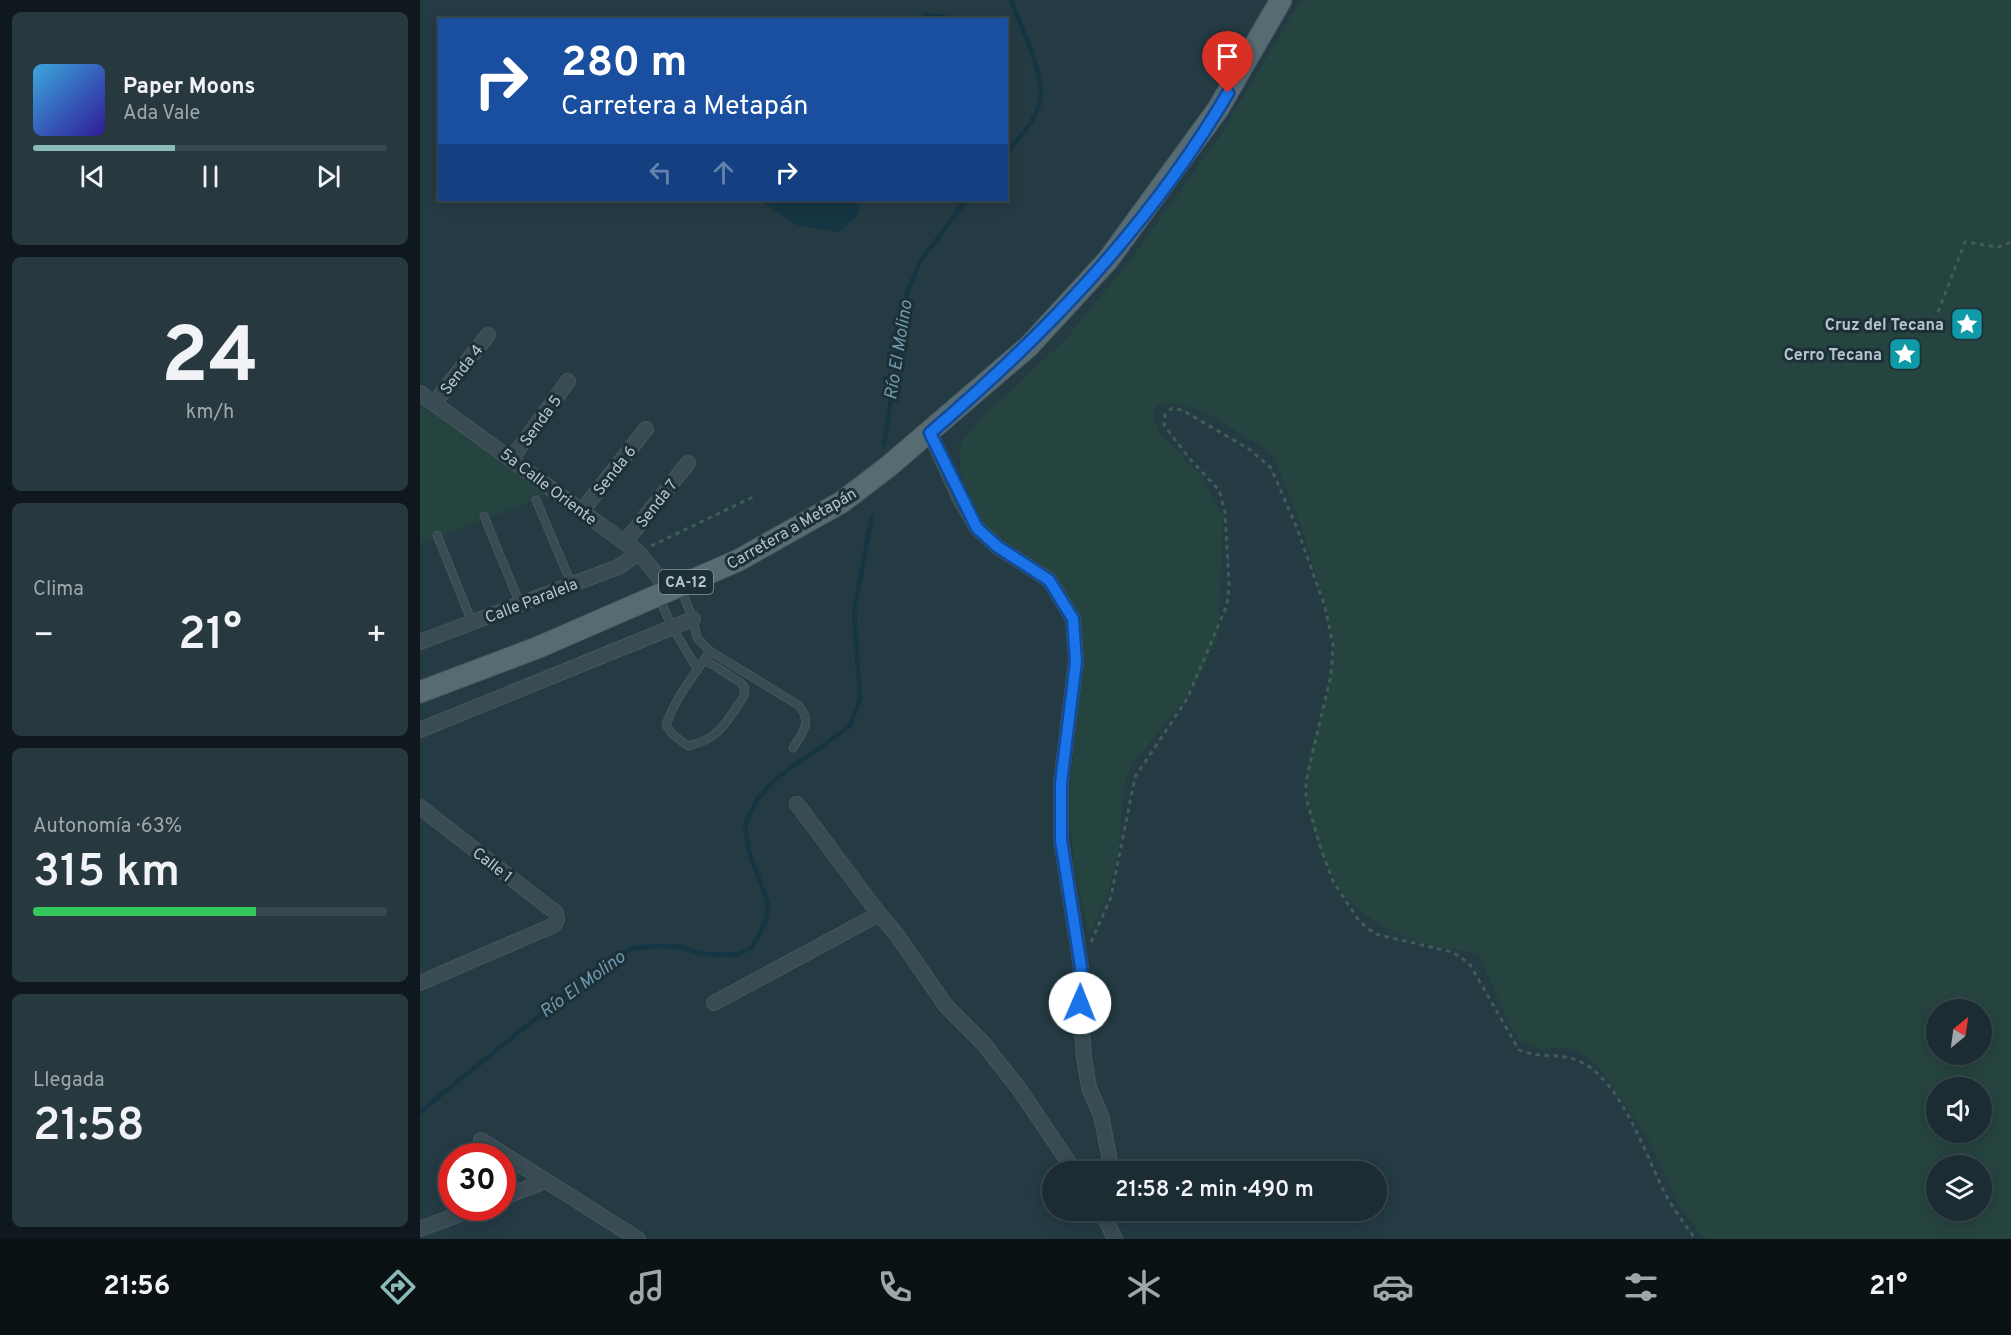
<!DOCTYPE html>
<html lang="es">
<meta charset="utf-8">
<style>
body{margin:0;font-family:Overpass,sans-serif;background:#28383f;color:#f1f3f6;height:100vh;display:flex;flex-direction:column;font-size:22px;white-space:nowrap}
*{box-sizing:border-box;margin:0}
p{font-size:20px;color:#a0a7ac}
.icon{flex:none;width:33px;height:33px;fill:none;stroke:currentColor;stroke-width:2;stroke-linecap:round;stroke-linejoin:round}
.map{position:relative;flex:1;overflow:hidden}
.drawer{display:flex;flex-direction:column;gap:12px;padding:12px;background:#0f181c;width:420px}
.drawer>*{flex:none}
.banner{position:absolute;left:18px;top:18px;width:570px;height:183px;border-radius:0px;box-shadow:0 3px 15px #0003,0 0 0 2px #39484e;background:#1a4fa0;color:#fff;overflow:hidden}
.needle{width:39px;rotate:29deg}
.tools{position:absolute;left:1506px;top:999px;display:grid;gap:12px}
.tools a{display:grid;place-items:center;width:66px;height:66px;border-radius:50%;background:#1b2c33;box-shadow:0 3px 15px #0003,0 0 0 2px #39484e;font-size:30px}
.speed{position:absolute;left:18px;top:1143px;display:flex;gap:12px;font-size:30px;font-weight:700;text-align:center}
.speed>*{display:grid;place-content:center;width:78px;height:78px;border-radius:50%;background:#1b2c33;box-shadow:0 3px 15px #0003,0 0 0 2px #39484e;line-height:1}
.speed .limit{border:9px solid #d22;background:#fff;color:#111}
.pin{position:absolute;display:grid;place-items:center;width:51px;height:51px;color:#fff;margin:-62px -26px;border-radius:50% 50% 50% 0;rotate:-45deg;box-shadow:0 0 6px #0007}
.pin .icon{rotate:45deg}
.me{position:absolute;width:66px;margin:-33px;rotate:1deg;stroke-linejoin:round;filter:drop-shadow(0 0 4px #0008)}
.turn{display:flex;align-items:center;gap:21px;height:126px;padding:0 24px;font-size:27px}
.turn .icon{width:78px;height:78px;stroke-width:2.5}
.turn b{display:block;font-size:42px;line-height:51px}
.lanes{display:flex;align-items:center;height:57px;padding:0 24px;background:#0003;justify-content:center;gap:30px;direction:ltr}
.lanes .off{opacity:.35}
.big{font-size:45px;font-weight:600;line-height:1.1}
.drawer .widget{flex:1;display:flex;flex-direction:column;justify-content:center;gap:9px;min-width:0;padding:0 21px;border-radius:9px;background:#28383f}
.drawer .dial{align-items:center;gap:0}
.dial b{font-size:78px;line-height:1}
.song{display:flex;align-items:center;gap:18px}
.cover{width:72px;height:72px;border-radius:9px;background:linear-gradient(135deg,hsl(200 70% 55%),hsl(250 70% 35%))}
.played{height:6px;border-radius:3px;background:linear-gradient(90deg,#8bbbb9 40%,#39484e 40%)}
.keys{display:flex;justify-content:space-around;direction:ltr}
.heat{display:flex;justify-content:space-between;align-items:center;font-size:33px;direction:ltr}
.charge{height:9px;border-radius:4px;background:linear-gradient(90deg,#34c759 63%,#39484e 0)}
.trip{position:absolute;left:622px;top:1161px;width:345px;height:60px;border-radius:30px;background:#1b2c33;box-shadow:0 3px 15px #0003,0 0 0 2px #39484e;font-weight:600;line-height:60px;text-align:center}
.tab-bar{display:flex;height:96px;justify-content:space-around;align-items:center;background:#0b1214;color:#a0a7ac}
.tab-bar .icon{width:42px;height:42px}
.tab-bar .on{color:#8bbbb9}
.tab-bar b{font-size:27px;color:#f1f3f6}
main{display:flex;flex:1;min-height:0}
.map>svg:first-child{display:block}
.green{fill:#26443f;fill-rule:evenodd}
.water{fill:#163543}
.lines{fill:none;stroke-linecap:round;stroke-linejoin:round}
.stream{stroke:#163543;stroke-width:4.5}
.lane-casing{stroke:#46575f;stroke-width:9}
.street-casing{stroke:#46575f;stroke-width:16}
.primary-casing{stroke:#46575f;stroke-width:23}
.path{stroke:#405c56;stroke-width:3;stroke-dasharray:4.5 4.5;stroke-linecap:butt}
.lane{stroke:#394b53;stroke-width:7}
.street{stroke:#394b53;stroke-width:14}
.primary{stroke:#576b73;stroke-width:21}
.route-casing{stroke:#114b97;stroke-width:15}
.route{stroke:#1a73e8;stroke-width:10}
.labels{text-anchor:middle;stroke-width:6;stroke-linejoin:round;paint-order:stroke}
.shield{fill:#1d3038;stroke:#8898a0;stroke-width:1.5}
.shield-label{font-size:15px;font-weight:bold;fill:#b6c5cd}
.poi-label{font-size:16px;font-weight:bold;fill:#b6c5cd;stroke:#1d3038;text-anchor:end}
.street-label{font-size:16px;fill:#b6c5cd;stroke:#1d3038}
.water-label{font-size:18px;font-style:italic;fill:#6d9bae;stroke:#1d3038}
</style>
<main>
<section class="drawer">
<div class="widget">
<div class="song"><i class="cover"></i><div><b>Paper Moons</b><p>Ada Vale</p></div></div>
<div class="played"></div>
<div class="keys"><svg class="icon" aria-label="previous" viewBox="0 0 24 24"><path d="M18 5L8 12l10 7zM5 5v14"/></svg><svg class="icon" aria-label="pause" viewBox="0 0 24 24"><path d="M8 5v14M16 5v14"/></svg><svg class="icon" aria-label="next" viewBox="0 0 24 24"><path d="M6 5l10 7-10 7zM19 5v14"/></svg></div>
</div>
<div class="widget dial"><b>24</b><p>km/h</p></div>
<div class="widget"><p>Clima</p>
<div class="heat"><a>−</a><b class="big">21°</b><a>+</a></div>
</div>
<div class="widget"><p>Autonomía · 63%</p><b class="big">315 km</b><div class="charge"></div></div>
<div class="widget"><p>Llegada</p><b class="big">21:58</b></div>
</section>
<div class="map">
<svg width="1591" height="1239" viewBox="0 0 1591 1239">
<rect width="100%" height="100%" fill="#243b44"/>
<g class="green">
<path d="M881 0H1591V1239H1285L1260 1208 1230 1142 1182 1070 1168 1058 1149 1048 1138 1047 1121 1050 1100 1041 1089 1023 1059 955 1052 952C1034 949 1015 948 998 942 978 934 956 924 939 909 899 874 883 810 889 759 892 738 902 718 906 698 910 681 912 661 913 644 914 620 864 469 849 451 825 437 762 390 736 406L733 417 742 436 781 476 803 516 798 636 784 668 760 705 713 763 705 783 697 857 688 893 669 936 654 867 649 807 660 678V634L635 582 619 563 561 525 547 502 540 466 541 443 561 419 648 337 711 259 802 133ZM1516 1010H1562V1054H1516ZM1516 1088H1562V1132H1516ZM1516 1166H1562V1210H1516Z"/>
<polygon points="0,401 127,495 0,544"/>
</g>
<g class="water">
<polygon points="507,12 527,16 530,19 495,19"/>
<polygon points="340,200 440,200 438,215 420,232 376,225"/>
</g>
<g class="lines">
<g class="stream">
<path d="M586 153C601 136 620 117 621 93 621 67 600 25 591 0"/>
<polyline points="464,445 487,293 500,262 546,200"/>
<polyline points="0,1112 161,982 210,949 235,946 261,947 284,954 315,955 332,948 346,921 348,903 329,852 325,825 338,798 357,778 430,726 440,699 434,611 452,516"/>
</g>
<defs>
<g id="lane">
<polyline points="116,500 152,585"/>
<polyline points="64,516 100,604"/>
<polyline points="17,535 52,622"/>
<path d="M260 587 273 619 277 638 290 651 378 705C393 721 383 732 373 748"/>
<polyline points="239,597 252,627 278,670"/>
<path d="M285 660 320 682 325 688 324 696C307 721 300 739 268 746L252 734 246 725C255 698 275 674 290 651"/>
</g>
<g id="street">
<polyline points="0,393 219,553 249,590"/>
<polyline points="14,403 68,335"/>
<polyline points="510,433 540,499 557,528 578,547 629,580 653,619 656,661 641,783 641,840 661,967 659,990 664,1057 669,1088 681,1115 691,1166 689,1172"/>
<polyline points="92,458 148,381"/>
<polyline points="162,511 226,429"/>
<polyline points="205,542 268,463"/>
<polyline points="0,642 198,567 219,553"/>
<polyline points="0,730 273,619"/>
<polyline points="377,804 459,914 477,935 526,1006 563,1043 600,1090 655,1172"/>
<polyline points="0,807 136,913 137,920 134,925 0,983"/>
<polyline points="294,1003 459,914"/>
<polyline points="61,1140 218,1239"/>
<polyline points="82,1198 125,1181"/>
<polyline points="681,1210 695,1239"/>
<polyline points="0,1229 56,1208"/>
</g>
<polyline id="primary" points="0,692 119,647 319,560 422,502 469,466 609,346 688,260 798,109 861,0"/>
</defs>
<use href="#lane" class="lane-casing"/>
<use href="#street" class="street-casing"/>
<use href="#primary" class="primary-casing"/>
<g class="path">
<polyline points="1518,312 1545,242 1578,247 1591,242"/>
<polyline points="231,546 333,497"/>
<path d="M671 942 691 897 715 777 767 699 807 605 809 585 805 512 799 490 769 458 744 425 745 415 752 408 762 410 829 449 851 468 877 528 905 607 913 645 911 675 886 781V798L901 849 913 881 939 921 955 934 1032 952 1049 963 1099 1050C1118 1059 1141 1052 1161 1062 1204 1084 1225 1156 1247 1197 1255 1212 1266 1225 1275 1239"/>
</g>
<use href="#lane" class="lane"/>
<use href="#street" class="street"/>
<use href="#primary" class="primary"/>
</g>
<g class="lines">
<defs>
<path id="route" d="M660 1003 661 967 641 840V783L656 662 653 619 629 580 578 547 557 528 510 433C625 335 731 224 808 93"/>
</defs>
<use href="#route" class="route-casing"/>
<use href="#route" class="route"/>
</g>
<defs>
<symbol id="sight-square" viewBox="-11 -11 22 22"><rect x="-9" y="-9" width="18" height="18" rx="4" fill="#0f9aa8" stroke="#1d3038"/><path d="M0-6L1.8-2.2L6-1.7L2.9 1.2L3.7 5.4L0 3.3L-3.7 5.4L-2.9 1.2L-6-1.7L-1.8-2.2Z" fill="#fff"/></symbol>
</defs>
<g fill-rule="evenodd">
<use href="#sight-square" x="1528" y="305" width="38" height="38"/>
<use href="#sight-square" x="1466" y="335" width="38" height="38"/>
</g>
<g class="labels">
<rect class="shield" x="239" y="570" width="54" height="24" rx="4.5"/>
<g class="shield-label">
<text x="266" y="587">CA-12</text>
</g>
<g class="poi-label">
<text x="1524" y="330">Cruz del Tecana</text>
<text x="1462" y="360">Cerro Tecana</text>
</g>
<g class="street-label">
<text transform="translate(41 369) rotate(-52)" y="6">Senda 4</text>
<text transform="translate(120 420) rotate(-54)" y="6">Senda 5</text>
<text transform="translate(194 470) rotate(-52)" y="6">Senda 6</text>
<text transform="translate(129 486) rotate(37)" y="6">5a Calle Oriente</text>
<text transform="translate(236 503) rotate(-52)" y="6">Senda 7</text>
<text transform="translate(371 528) rotate(-30)" y="6">Carretera a Metapán</text>
<text transform="translate(111 600) rotate(-21)" y="6">Calle Paralela</text>
<text transform="translate(73 864) rotate(38)" y="6">Calle 1</text>
</g>
<g class="water-label">
<text transform="translate(478 350) rotate(-81)" y="6">Río El Molino</text>
<text transform="translate(162 984) rotate(-36)" y="6">Río El Molino</text>
</g>
</g>
</svg>
<div class="tools">
<a><svg class="needle" viewBox="-14 -14 28 28"><path d="M0-13l5 13h-10z" fill="#e53935"/><path d="M0 13l5-13h-10z" fill="#a0a7ac"/></svg></a>
<a><svg class="icon" aria-label="sound" viewBox="0 0 24 24"><path d="M4 9h4l5-4v14l-5-4H4zM17 9q2 3 0 6"/></svg></a>
<a><svg class="icon" aria-label="layers" viewBox="0 0 24 24"><path d="M12 4l9 5-9 5-9-5zM3 14l9 5 9-5"/></svg></a>
</div>
<div class="speed"><div class="limit">30</div></div>
<div class="pin" style="left:808px;top:93px;background:#d93025"><svg class="icon" aria-label="arrive" viewBox="0 0 24 24"><path d="M6 21V4h12l-3 4 3 4H6"/></svg></div>
<svg class="me" style="left:660px;top:1003px" viewBox="-20 -20 40 40"><circle r="19" fill="#fff"/><path d="M0-13L10 11 0 6-10 11z" fill="#1a73e8"/></svg>
<div class="trip">21:58 · 2 min · 490 m</div>
<div class="banner">
<div class="turn"><svg class="icon" aria-label="right" viewBox="0 0 24 24"><path d="M7 20v-9h11M14 6l5 5-5 5"/></svg><div><b>280 m</b>Carretera a Metapán</div></div>
<div class="lanes"><svg class="icon off" aria-label="left" viewBox="0 0 24 24"><path d="M17 20v-9H6M10 6l-5 5 5 5"/></svg><svg class="icon off" aria-label="ahead" viewBox="0 0 24 24"><path d="M12 20V5M6 11l6-6 6 6"/></svg><svg class="icon" aria-label="right" viewBox="0 0 24 24"><path d="M7 20v-9h11M14 6l5 5-5 5"/></svg></div>
</div>
</div>
</main>
<nav class="tab-bar">
<b>21:56</b>
<svg class="icon on" aria-label="directions" viewBox="0 0 24 24"><path d="M12 3l9 9-9 9-9-9zM9 14v-3h6M13 9l2 2-2 2"/></svg>
<svg class="icon" aria-label="music" viewBox="0 0 24 24"><path d="M9 18V5l10-2v13"/><circle cx="6" cy="18" r="3"/><circle cx="16" cy="16" r="3"/></svg>
<svg class="icon" aria-label="phone" viewBox="0 0 24 24"><path d="M5 4h4l2 5-3 2q2 4 5 5l2-3 5 2v4C11 20 4 13 5 4z"/></svg>
<svg class="icon" aria-label="climate" viewBox="0 0 24 24"><path d="M12 3v18M4 7l16 10M4 17L20 7"/></svg>
<svg class="icon" aria-label="car" viewBox="0 0 24 24"><path d="M5 17H2v-5l4-1 3-4h7l3 4 3 1v5h-3M9 17h6M6 11h13"/><circle cx="7" cy="17" r="2"/><circle cx="17" cy="17" r="2"/></svg>
<svg class="icon" aria-label="filters" viewBox="0 0 24 24"><path d="M4 7h16M4 17h16"/><circle cx="9" cy="7" r="2"/><circle cx="15" cy="17" r="2"/></svg>
<b>21°</b>
</nav>
